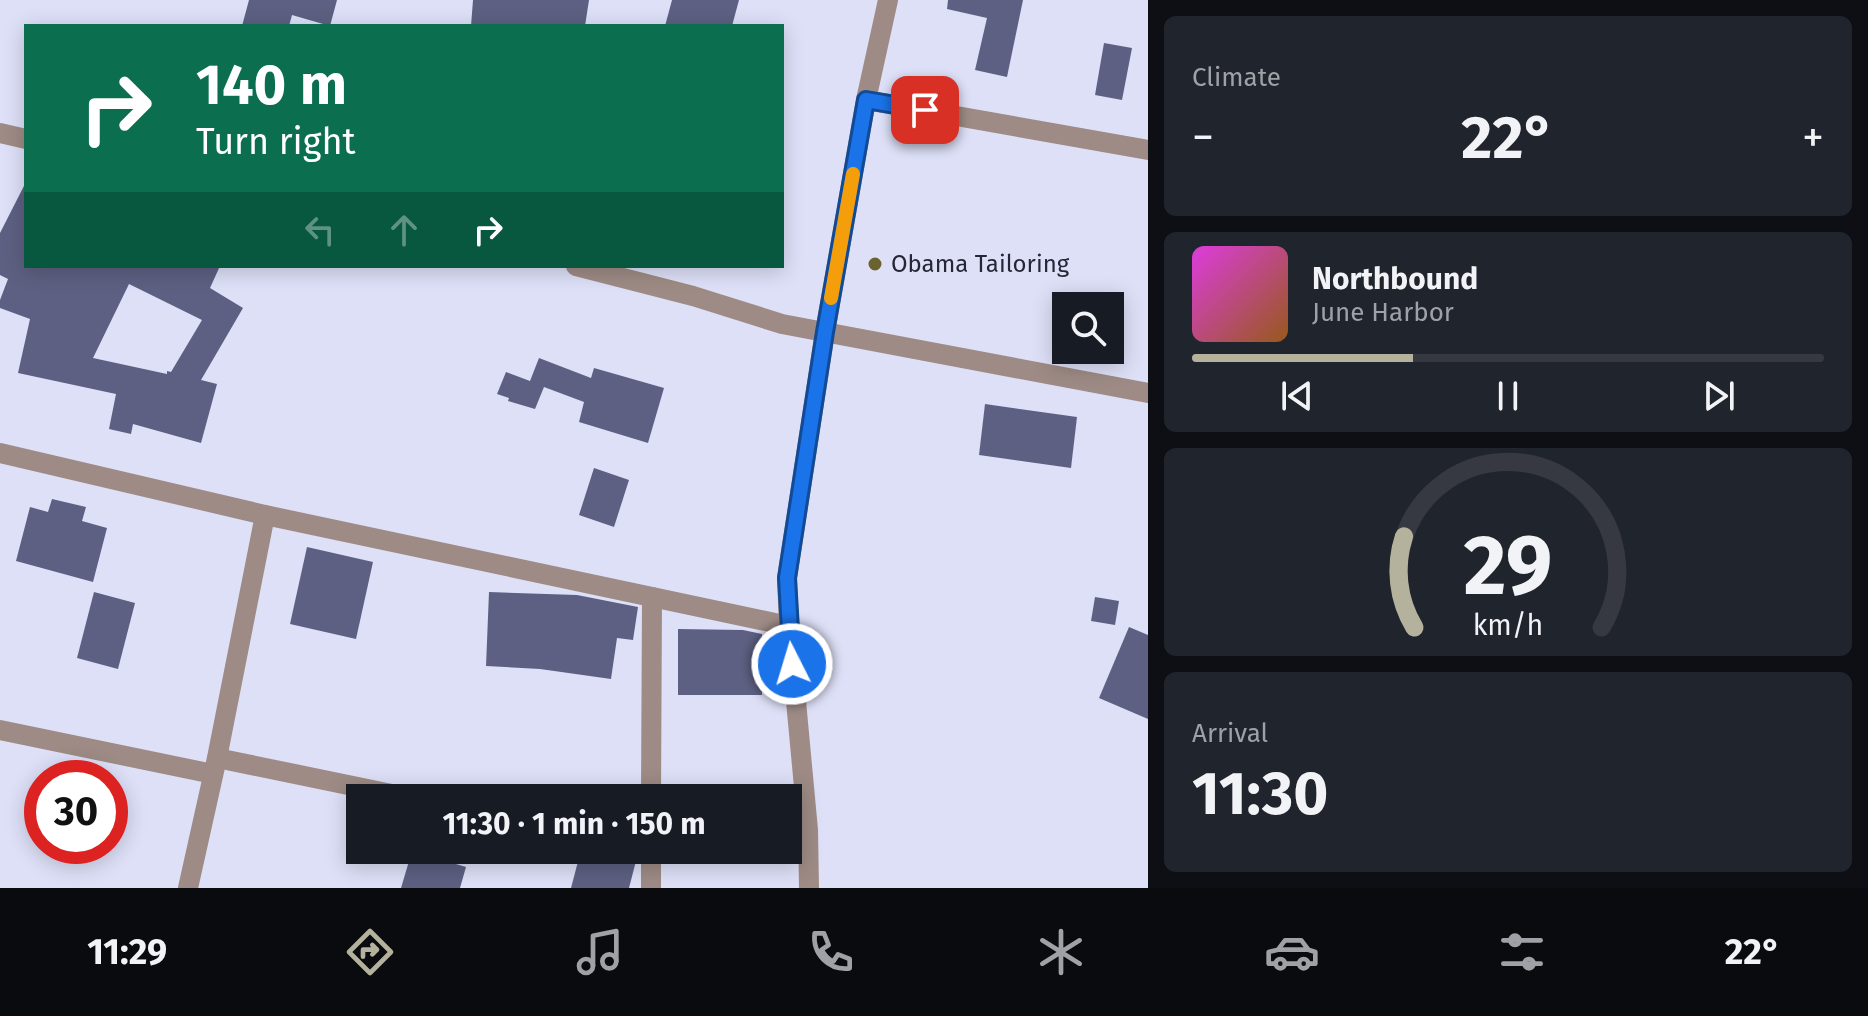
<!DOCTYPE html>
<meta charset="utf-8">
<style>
body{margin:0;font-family:"Fira Sans",sans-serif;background:#20242c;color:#f1f3f6;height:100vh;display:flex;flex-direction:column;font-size:30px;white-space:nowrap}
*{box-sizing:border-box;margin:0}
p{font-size:26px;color:#9ea1a6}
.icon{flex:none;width:44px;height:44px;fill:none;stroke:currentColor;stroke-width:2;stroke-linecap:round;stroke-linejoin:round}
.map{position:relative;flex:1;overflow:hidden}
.details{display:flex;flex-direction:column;gap:16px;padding:16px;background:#0d0f14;width:720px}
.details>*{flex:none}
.banner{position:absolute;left:24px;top:24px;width:760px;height:244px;border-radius:0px;box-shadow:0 4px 20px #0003;background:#0b6e4f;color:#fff;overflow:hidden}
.controls{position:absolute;left:1052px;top:292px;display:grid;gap:16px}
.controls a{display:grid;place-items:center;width:72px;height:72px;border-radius:0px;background:#171b24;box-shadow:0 4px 20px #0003;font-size:40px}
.speed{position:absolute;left:24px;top:760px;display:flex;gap:16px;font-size:40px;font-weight:700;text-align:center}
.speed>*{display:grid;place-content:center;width:104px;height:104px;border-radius:50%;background:#171b24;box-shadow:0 4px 20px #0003;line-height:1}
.speed .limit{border:12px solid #d22;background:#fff;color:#111}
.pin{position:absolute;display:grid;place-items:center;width:68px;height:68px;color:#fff;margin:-34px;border-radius:16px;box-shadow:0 4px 12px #0006}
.me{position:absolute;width:88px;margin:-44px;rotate:355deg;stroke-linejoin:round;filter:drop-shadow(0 0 6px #0008)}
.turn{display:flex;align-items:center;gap:28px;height:168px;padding:0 40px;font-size:36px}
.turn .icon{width:104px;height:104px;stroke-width:2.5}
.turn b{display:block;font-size:56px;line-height:68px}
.lanes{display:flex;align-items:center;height:76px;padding:0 40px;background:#0003;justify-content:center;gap:40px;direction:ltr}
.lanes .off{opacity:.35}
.big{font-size:60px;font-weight:700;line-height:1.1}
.details .widget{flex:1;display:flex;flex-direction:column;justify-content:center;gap:12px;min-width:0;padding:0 28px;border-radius:12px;background:#20242c}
.details .dial{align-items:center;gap:0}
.dial svg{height:208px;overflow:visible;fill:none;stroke:#363941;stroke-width:7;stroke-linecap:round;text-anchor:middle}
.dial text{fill:#f1f3f6;stroke:none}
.song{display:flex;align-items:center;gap:24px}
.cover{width:96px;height:96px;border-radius:12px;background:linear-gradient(135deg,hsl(300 70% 55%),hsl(30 70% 35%))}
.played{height:8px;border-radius:4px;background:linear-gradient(90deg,#b4b29c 35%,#363941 35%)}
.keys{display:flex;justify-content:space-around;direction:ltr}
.heat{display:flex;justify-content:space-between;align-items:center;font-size:44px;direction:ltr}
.trip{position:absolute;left:346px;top:784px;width:456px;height:80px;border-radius:0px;background:#171b24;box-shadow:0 4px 20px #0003;font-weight:700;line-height:80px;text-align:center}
.tabs{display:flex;height:128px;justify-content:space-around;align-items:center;background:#090b0e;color:#9ea1a6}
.tabs .icon{width:56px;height:56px}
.tabs .current{color:#b4b29c}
.tabs b{font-size:36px;color:#f1f3f6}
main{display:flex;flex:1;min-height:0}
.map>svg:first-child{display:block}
.building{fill:#5e6083;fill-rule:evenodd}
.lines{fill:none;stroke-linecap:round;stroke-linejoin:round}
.minor{stroke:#9e8b85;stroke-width:20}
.route-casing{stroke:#114b97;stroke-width:20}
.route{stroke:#1a73e8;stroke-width:14}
.slow{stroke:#f59e0b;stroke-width:14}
.poi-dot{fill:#6a622f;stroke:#dee0f8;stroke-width:3}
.labels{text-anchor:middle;stroke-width:8;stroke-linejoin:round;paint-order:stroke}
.poi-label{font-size:24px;fill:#262736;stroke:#dee0f8;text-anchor:start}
</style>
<main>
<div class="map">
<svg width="1148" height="888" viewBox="0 0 1148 888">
<rect width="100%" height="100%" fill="#dee0f8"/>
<g class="building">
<polygon points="249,0 337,0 330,26 292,15 289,26 242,26"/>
<polygon points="473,0 589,0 585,26 471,26"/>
<polygon points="672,0 739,0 732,26 665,26"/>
<polygon points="948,0 1023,0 1007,77 975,70 987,18 947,9"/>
<polygon points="1104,43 1132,48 1122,100 1095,95"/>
<path d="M26 182V266H220L210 288 243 308 201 380 217 384 201 443 133 424 131 434 109 429 116 394 18 373 30 319 0 308V300L8 279 0 275V233ZM129 284 202 320 171 372 167 371V374L93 358Z"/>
<polygon points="539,358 591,378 594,368 664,388 648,443 579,422 584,402 544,387 535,409 508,401 509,398 497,394 506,372 530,381"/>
<polygon points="985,404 1077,417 1071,468 979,455"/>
<polygon points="594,468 629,480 614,527 579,515"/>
<polygon points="52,499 86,507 82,521 107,528 93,582 16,561 30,507 48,512"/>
<polygon points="307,547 373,562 356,639 290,624"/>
<polygon points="94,592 135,603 118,669 77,658"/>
<polygon points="489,592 577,595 638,607 633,640 617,638 611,679 540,669 486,666"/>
<polygon points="1095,597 1119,601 1115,625 1091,621"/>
<polygon points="1129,627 1148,635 1148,719 1099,698"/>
<polygon points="678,629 743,630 762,634 762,695 678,695"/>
<polygon points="581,850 596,850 636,861 629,888 571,888"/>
<polygon points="412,851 466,867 460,888 401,888"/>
</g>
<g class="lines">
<g class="minor">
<polyline points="866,100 1148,150"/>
<polyline points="0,133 26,139"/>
<polyline points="576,266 693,296 782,324 1148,393"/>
<polyline points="0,453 265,515 789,626"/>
<polyline points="0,730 213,774"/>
<polyline points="217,758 411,798"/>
<polyline points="651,798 652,597"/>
<polyline points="188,888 217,758 265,515"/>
<polyline points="651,888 651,850"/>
<polyline points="809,888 808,830 789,626 787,578 825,332 866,100 888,0"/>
</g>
</g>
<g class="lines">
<defs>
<polyline id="route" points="792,664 787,578 825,332 866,100 925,110"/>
</defs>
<use href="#route" class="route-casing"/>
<use href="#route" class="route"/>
<polyline class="slow" points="831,298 853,174"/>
</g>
<circle class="poi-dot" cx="875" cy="264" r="8"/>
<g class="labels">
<g class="poi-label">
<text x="891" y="272">Obama Tailoring</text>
</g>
</g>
</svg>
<div class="controls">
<a><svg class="icon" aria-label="search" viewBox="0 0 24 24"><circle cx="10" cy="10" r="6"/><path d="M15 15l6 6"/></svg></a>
</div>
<div class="speed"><div class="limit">30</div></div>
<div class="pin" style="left:925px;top:110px;background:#d93025"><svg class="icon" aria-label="arrive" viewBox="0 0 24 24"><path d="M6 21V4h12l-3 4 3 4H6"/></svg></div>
<svg class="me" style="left:792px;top:664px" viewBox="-20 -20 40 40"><circle r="17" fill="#1a73e8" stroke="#fff" stroke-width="3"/><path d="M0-11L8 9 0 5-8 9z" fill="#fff"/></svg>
<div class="trip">11:30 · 1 min · 150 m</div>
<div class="banner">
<div class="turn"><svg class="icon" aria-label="right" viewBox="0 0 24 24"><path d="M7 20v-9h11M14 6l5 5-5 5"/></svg><div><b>140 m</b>Turn right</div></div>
<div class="lanes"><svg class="icon off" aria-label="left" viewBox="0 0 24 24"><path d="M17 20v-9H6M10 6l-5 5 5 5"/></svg><svg class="icon off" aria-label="ahead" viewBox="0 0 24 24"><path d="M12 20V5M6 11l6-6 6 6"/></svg><svg class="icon" aria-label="right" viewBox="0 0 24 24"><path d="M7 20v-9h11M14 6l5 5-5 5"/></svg></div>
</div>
</div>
<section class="details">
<div class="widget"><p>Climate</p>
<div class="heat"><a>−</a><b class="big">22°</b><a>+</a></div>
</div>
<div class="widget">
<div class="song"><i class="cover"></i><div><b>Northbound</b><p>June Harbor</p></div></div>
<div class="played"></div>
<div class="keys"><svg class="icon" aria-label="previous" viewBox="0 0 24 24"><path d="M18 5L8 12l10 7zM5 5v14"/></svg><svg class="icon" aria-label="pause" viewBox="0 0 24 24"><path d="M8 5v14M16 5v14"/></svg><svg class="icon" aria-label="next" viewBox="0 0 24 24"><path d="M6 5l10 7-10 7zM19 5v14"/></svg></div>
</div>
<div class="widget dial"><svg viewBox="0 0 100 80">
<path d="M14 69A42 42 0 1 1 86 69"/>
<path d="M14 69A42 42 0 0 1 10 34" stroke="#b4b29c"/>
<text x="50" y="56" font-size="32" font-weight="700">29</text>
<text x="50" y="72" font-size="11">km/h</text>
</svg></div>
<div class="widget"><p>Arrival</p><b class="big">11:30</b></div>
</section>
</main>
<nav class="tabs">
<b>11:29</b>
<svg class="icon current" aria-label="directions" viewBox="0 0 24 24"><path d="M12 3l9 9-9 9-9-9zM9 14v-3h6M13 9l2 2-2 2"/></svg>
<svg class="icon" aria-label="music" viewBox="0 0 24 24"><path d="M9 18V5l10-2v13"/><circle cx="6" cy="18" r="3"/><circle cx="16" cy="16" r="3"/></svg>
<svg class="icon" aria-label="phone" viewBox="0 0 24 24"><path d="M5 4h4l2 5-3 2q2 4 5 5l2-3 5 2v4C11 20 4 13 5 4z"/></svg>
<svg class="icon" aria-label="climate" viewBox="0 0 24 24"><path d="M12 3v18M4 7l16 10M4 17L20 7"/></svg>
<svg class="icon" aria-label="car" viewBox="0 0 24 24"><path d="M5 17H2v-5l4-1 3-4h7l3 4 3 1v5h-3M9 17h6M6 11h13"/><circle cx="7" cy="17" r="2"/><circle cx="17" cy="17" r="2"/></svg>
<svg class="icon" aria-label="filters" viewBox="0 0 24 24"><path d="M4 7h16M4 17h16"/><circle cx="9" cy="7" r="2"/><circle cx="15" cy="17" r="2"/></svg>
<b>22°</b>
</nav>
